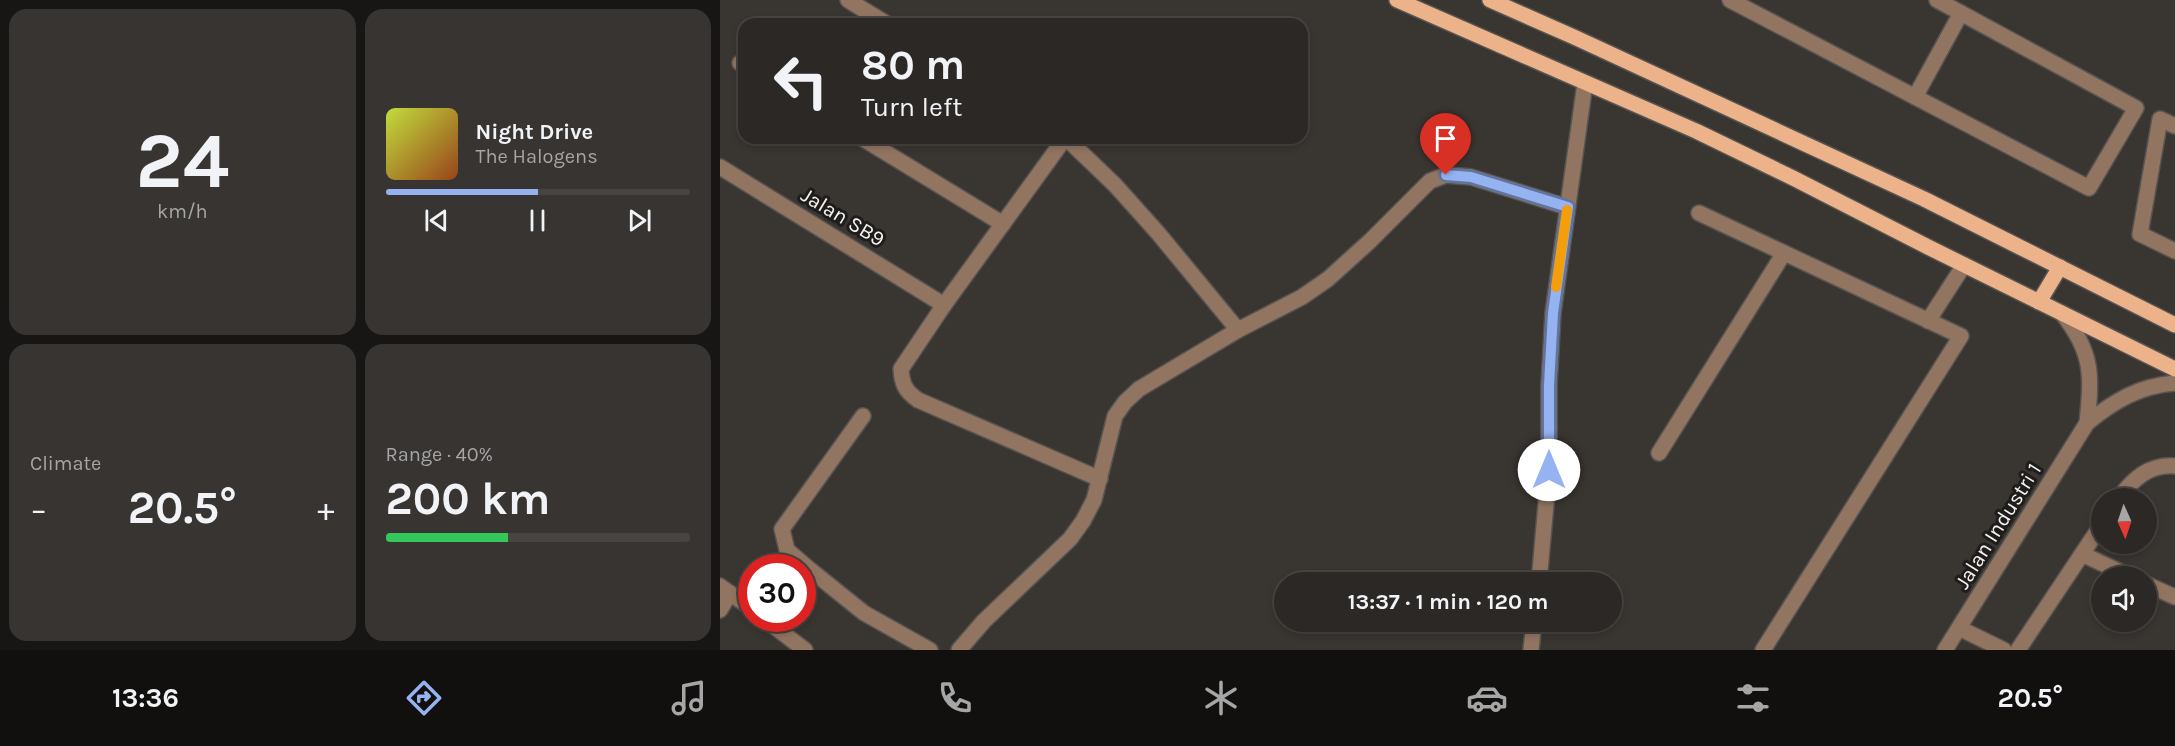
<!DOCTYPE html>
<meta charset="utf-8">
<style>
body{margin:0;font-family:Karla,sans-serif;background:#373432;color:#f1f3f6;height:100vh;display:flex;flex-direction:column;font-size:22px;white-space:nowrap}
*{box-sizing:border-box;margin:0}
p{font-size:20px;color:#a6a6a7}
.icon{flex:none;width:33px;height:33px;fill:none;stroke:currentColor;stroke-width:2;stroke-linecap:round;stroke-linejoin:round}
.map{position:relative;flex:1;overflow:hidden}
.sheet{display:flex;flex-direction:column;gap:9px;padding:9px;background:#181614;width:720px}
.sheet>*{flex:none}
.guide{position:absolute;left:18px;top:18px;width:570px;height:126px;border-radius:18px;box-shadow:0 3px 9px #0003,0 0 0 2px #474442;background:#2b2825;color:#f1f3f6;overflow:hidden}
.needle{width:39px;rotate:177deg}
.controls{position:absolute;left:1371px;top:488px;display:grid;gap:12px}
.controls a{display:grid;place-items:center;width:66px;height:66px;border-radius:50%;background:#2b2825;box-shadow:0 3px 9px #0003,0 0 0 2px #474442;font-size:30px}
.speed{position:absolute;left:18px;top:554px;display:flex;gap:12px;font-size:30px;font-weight:700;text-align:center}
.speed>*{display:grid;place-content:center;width:78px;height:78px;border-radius:50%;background:#2b2825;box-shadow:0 3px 9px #0003,0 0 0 2px #474442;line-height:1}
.speed .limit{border:9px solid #d22;background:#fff;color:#111}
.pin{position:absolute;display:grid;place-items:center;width:51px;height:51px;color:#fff;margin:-62px -26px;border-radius:50% 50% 50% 0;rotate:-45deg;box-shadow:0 0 6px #0007}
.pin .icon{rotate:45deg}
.me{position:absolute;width:66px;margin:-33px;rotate:0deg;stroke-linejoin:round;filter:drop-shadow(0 0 4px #0008)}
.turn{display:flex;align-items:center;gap:21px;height:126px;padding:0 24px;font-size:27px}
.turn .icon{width:78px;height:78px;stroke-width:2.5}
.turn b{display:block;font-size:42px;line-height:51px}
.big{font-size:45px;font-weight:700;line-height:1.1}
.sheet .widget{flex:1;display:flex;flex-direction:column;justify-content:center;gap:9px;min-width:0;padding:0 21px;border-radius:18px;background:#373432}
.sheet .dial{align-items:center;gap:0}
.dial b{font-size:78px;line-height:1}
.song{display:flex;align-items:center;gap:18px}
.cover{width:72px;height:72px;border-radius:9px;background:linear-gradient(135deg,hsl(70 70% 55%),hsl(20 70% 35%))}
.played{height:6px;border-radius:3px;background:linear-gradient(90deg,#95b2f1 50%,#474442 50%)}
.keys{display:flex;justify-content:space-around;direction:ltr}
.heat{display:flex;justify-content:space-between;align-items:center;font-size:33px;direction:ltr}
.charge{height:9px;border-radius:4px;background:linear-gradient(90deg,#34c759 40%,#474442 0)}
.sheet .tiles{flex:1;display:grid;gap:9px;grid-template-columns:repeat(2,1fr)}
.trip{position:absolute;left:554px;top:572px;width:348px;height:60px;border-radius:30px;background:#2b2825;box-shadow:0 3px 9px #0003,0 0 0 2px #474442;font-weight:700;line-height:60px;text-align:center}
.dock{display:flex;height:96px;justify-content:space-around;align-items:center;background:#11100f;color:#a6a6a7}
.dock .icon{width:42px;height:42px}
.dock .active{color:#95b2f1}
.dock b{font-size:27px;color:#f1f3f6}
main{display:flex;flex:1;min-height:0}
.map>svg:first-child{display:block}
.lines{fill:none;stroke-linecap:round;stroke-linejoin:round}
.minor-casing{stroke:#575350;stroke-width:18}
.major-casing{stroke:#575350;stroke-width:18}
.minor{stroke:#917561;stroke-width:15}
.major{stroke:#ecb28a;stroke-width:15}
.route-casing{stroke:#61749d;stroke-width:15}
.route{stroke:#95b2f1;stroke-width:10}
.slow{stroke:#f59e0b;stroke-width:10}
.labels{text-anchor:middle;stroke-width:6;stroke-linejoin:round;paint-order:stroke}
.street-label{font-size:21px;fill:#f5f2f0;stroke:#1f1d1b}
</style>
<main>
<section class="sheet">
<div class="tiles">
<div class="widget dial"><b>24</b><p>km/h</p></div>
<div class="widget">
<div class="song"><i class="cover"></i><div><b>Night Drive</b><p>The Halogens</p></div></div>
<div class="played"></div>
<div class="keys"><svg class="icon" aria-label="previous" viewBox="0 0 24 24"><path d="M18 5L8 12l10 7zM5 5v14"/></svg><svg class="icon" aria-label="pause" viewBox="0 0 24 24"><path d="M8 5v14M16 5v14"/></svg><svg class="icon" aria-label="next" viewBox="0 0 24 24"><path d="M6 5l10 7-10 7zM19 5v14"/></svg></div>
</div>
<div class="widget"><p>Climate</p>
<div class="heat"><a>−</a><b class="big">20.5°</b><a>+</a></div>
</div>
<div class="widget"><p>Range · 40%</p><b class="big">200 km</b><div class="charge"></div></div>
</div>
</section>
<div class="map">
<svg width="1455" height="650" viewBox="0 0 1455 650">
<rect width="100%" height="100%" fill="#393531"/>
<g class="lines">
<defs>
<g id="minor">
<polyline points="128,0 167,24"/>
<polyline points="1010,0 1369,188 1416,108 1217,0"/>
<polyline points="20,63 24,66"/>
<polyline points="1195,97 1241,13"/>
<polyline points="1455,126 1440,119 1420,234 1455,251"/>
<polyline points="142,138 283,224"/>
<path d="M345 138 224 305 181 369C182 384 185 391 198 400L380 479"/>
<polyline points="0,167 224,305"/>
<polyline points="979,213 1241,336 1043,650"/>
<path d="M1342 313C1373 353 1372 374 1367 423"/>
<polyline points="1208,321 1244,265"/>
<polyline points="518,330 582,297 608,279 650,241 710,181 726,175 751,177 847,207"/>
<polyline points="143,416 62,529 67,550 88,568 144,613 210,650"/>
<polyline points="939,453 1064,253"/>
<path d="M1399 498C1413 479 1429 464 1455 466"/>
<polyline points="1362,554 1409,576"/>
<polyline points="819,582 829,470 829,385 833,313 865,83"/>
<polyline points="1426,584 1455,597"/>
<polyline points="0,586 32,609"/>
<polyline points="0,610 10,593"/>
<polyline points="43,618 85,650"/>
<polyline points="1239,628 1284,650"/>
<polyline points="239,650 264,621 350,539 363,521 374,500 395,416 405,402 419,389 518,330 438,233 395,185 346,138"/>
<polyline points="811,650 814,621"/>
<path d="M1225 650 1367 423C1394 401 1419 386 1455 383"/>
<polyline points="1298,650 1382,524"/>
</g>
<g id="major">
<polyline points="677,0 976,131 1073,178 1210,248 1455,369"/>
<polyline points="770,0 854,37 1204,199 1455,325"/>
<polyline points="1319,302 1340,267"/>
</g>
</defs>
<use href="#minor" class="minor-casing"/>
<use href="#major" class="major-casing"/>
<use href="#minor" class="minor"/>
<use href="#major" class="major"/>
</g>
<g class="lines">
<defs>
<polyline id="route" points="726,175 751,177 848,207 833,313 829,385 829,470"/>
</defs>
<use href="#route" class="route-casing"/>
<use href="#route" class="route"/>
<polyline class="slow" points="836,287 847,210"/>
</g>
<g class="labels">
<g class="street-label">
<text transform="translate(123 217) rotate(31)" y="7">Jalan SB9</text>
<text transform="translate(1278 526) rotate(-58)" y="7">Jalan Industri 1</text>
</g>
</g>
</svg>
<div class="controls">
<a><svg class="needle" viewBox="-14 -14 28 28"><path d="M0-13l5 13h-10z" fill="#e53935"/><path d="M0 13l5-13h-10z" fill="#a6a6a7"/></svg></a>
<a><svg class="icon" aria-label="sound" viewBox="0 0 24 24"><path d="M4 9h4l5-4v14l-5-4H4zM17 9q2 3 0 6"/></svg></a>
</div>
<div class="speed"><div class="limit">30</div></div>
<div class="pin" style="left:726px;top:175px;background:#d93025"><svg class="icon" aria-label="arrive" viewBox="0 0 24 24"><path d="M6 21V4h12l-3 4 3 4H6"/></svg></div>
<svg class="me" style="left:829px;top:470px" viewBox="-20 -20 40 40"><circle r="19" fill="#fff"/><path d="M0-13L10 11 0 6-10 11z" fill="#95b2f1"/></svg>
<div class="trip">13:37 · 1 min · 120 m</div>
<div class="guide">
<div class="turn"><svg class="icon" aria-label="left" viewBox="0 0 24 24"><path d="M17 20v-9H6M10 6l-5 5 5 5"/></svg><div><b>80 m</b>Turn left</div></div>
</div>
</div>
</main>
<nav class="dock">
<b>13:36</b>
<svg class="icon active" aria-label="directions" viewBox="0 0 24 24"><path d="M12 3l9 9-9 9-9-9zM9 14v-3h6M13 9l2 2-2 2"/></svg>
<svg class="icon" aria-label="music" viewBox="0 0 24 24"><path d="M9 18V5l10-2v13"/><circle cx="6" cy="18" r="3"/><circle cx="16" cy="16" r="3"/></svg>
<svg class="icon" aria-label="phone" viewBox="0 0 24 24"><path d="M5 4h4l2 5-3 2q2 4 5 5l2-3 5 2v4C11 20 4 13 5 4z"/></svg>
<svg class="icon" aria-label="climate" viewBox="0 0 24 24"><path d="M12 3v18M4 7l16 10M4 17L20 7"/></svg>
<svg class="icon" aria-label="car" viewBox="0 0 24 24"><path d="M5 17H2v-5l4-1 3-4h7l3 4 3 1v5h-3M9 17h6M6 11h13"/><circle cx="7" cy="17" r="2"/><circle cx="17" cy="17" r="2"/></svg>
<svg class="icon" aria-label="filters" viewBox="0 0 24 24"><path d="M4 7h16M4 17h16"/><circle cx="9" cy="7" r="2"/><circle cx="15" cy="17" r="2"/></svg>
<b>20.5°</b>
</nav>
